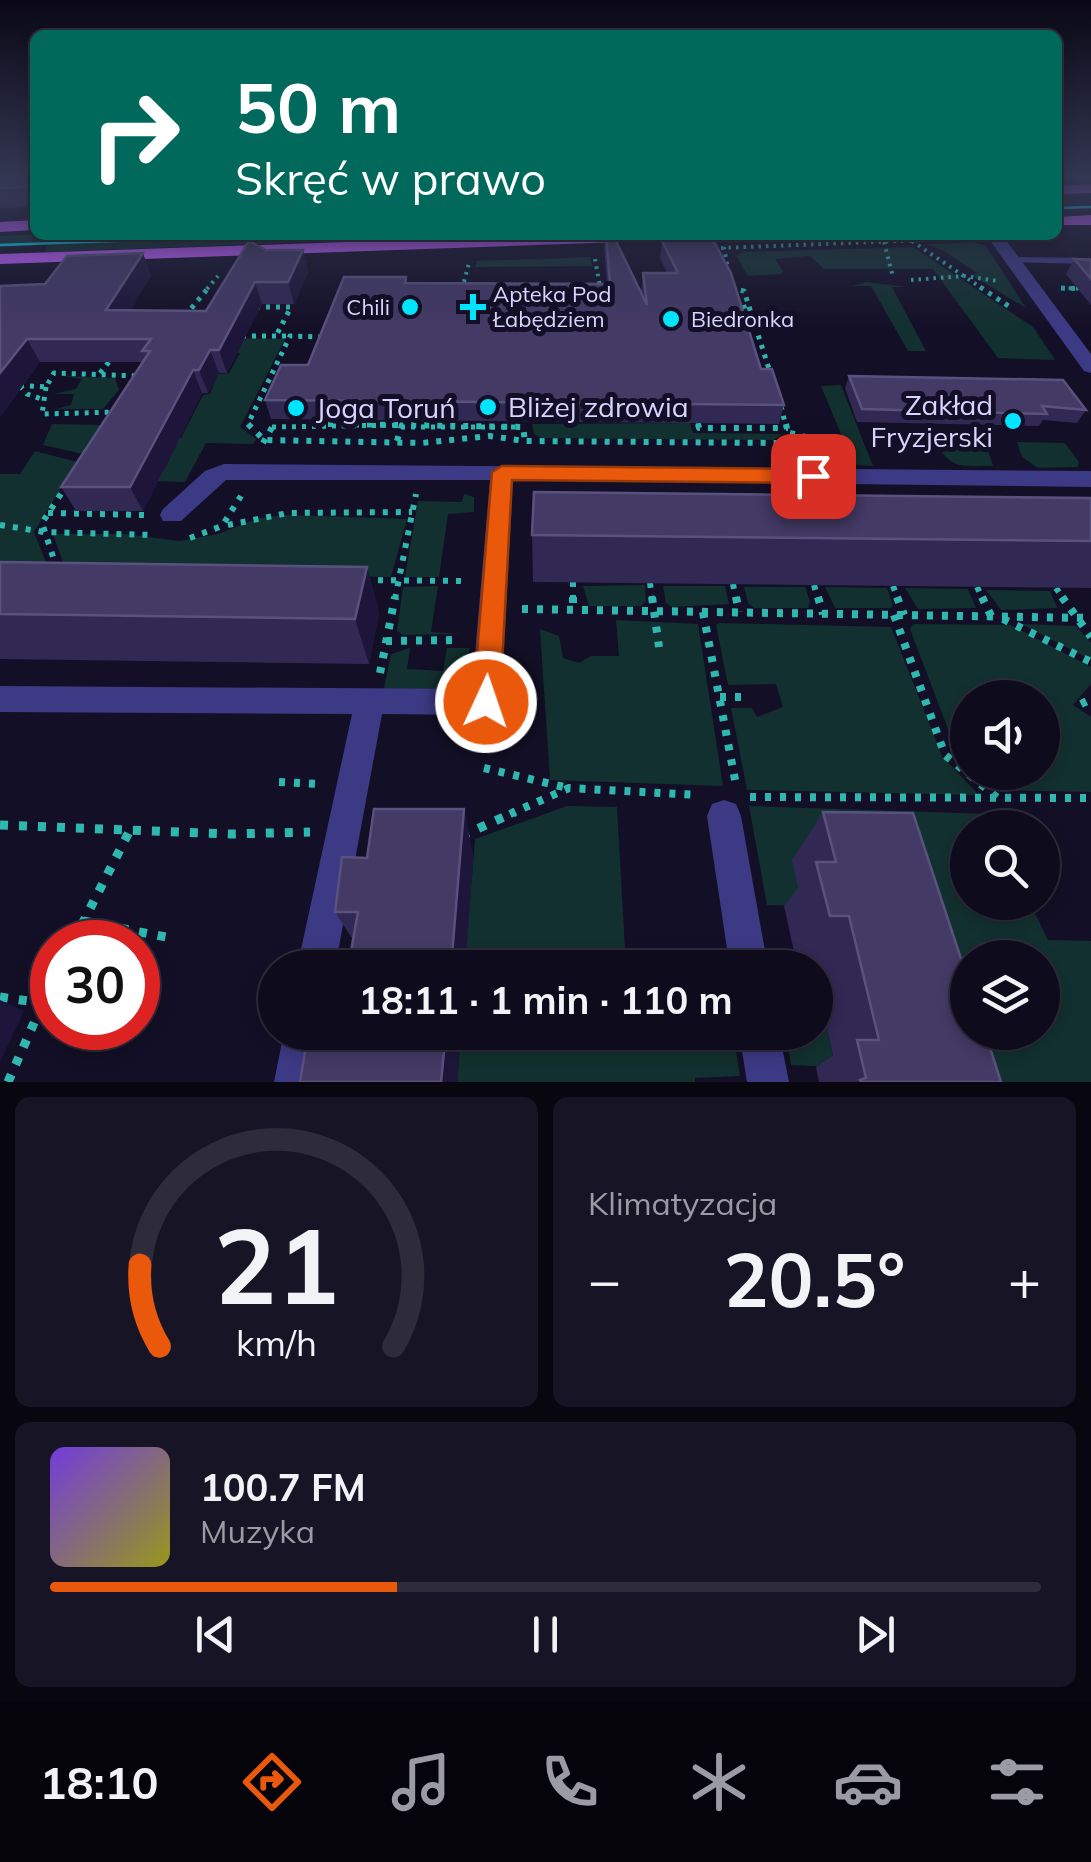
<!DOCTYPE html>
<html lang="pl">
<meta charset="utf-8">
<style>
body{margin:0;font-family:Mulish,sans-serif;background:#171425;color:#f1f3f6;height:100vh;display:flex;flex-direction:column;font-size:38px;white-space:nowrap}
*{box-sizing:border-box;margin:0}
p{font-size:32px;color:#9b9ba3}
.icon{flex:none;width:55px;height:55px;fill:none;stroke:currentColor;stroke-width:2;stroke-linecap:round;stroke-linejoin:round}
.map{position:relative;height:1082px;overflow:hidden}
.sheet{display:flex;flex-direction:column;gap:15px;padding:15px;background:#08060f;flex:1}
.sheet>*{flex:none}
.guide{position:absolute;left:30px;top:30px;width:1032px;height:210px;border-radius:15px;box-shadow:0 5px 15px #0003,0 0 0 2px #2e2b3b;background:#00695c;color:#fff;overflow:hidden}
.tools{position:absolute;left:950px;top:680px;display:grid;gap:20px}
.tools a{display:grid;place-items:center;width:110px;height:110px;border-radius:50%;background:#0e0b1c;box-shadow:0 5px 15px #0003,0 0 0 2px #2e2b3b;font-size:50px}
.speed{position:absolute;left:30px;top:920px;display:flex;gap:20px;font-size:50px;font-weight:700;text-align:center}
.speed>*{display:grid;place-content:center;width:130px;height:130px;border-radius:50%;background:#0e0b1c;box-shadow:0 5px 15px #0003,0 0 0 2px #2e2b3b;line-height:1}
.speed .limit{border:15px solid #d22;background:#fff;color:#111}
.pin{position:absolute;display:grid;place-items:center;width:85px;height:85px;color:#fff;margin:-42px;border-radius:20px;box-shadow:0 5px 15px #0006}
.me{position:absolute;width:110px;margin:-55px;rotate:3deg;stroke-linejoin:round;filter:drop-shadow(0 0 8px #0008)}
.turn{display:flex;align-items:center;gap:35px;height:210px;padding:0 40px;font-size:45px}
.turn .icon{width:130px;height:130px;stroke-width:2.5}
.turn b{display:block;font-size:70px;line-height:85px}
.big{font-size:75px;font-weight:700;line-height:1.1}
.sheet .tile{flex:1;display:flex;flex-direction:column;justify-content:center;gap:15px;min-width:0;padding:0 35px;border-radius:15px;background:#171425}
.sheet .dial{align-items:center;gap:0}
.dial svg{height:260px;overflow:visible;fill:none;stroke:#2e2b3b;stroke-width:7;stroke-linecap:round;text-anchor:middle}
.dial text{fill:#f1f3f6;stroke:none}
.song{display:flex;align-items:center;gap:30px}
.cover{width:120px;height:120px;border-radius:15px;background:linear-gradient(135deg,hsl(260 70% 55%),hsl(60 70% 35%))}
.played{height:10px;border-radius:5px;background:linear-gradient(90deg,#ea580c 35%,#2e2b3b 35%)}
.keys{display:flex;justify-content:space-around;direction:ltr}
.heat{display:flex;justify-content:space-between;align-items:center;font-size:55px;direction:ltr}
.sheet .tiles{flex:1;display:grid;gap:15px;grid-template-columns:1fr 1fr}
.tile:last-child{grid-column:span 2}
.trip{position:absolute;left:258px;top:950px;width:575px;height:100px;border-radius:50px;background:#0e0b1c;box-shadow:0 5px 15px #0003,0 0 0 2px #2e2b3b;font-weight:700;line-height:100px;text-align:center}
.tabs{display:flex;height:160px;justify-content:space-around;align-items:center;background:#06040b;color:#9b9ba3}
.tabs .icon{width:70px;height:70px}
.tabs .selected{color:#ea580c}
.tabs b{font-size:45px;color:#f1f3f6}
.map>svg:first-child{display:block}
.green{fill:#12302f;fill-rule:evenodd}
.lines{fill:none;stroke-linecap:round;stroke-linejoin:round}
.path-far4{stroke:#2fb8b0;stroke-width:4;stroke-dasharray:2.5 5;stroke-linecap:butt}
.path-far3{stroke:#2fb8b0;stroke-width:5;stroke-dasharray:4 6;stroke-linecap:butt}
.path-far2{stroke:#2fb8b0;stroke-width:6;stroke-dasharray:5 8;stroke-linecap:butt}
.path-far1{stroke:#2fb8b0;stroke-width:8;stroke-dasharray:6 9;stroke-linecap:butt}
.path{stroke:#2fb8b0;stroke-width:9;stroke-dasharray:8 11;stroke-linecap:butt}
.service{fill:#3d3a85;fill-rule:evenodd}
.minor{fill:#3d3a85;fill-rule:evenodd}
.primary{fill:#c25bff;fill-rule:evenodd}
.tram{stroke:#00e5ff;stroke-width:2.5}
.wall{fill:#312854}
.shaded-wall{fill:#1d163a}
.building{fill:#433a66;stroke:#5a527e;stroke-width:2.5}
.route{fill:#ea580c;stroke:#983908;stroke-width:2.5}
.poi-dot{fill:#00e5ff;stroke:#130f26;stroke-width:4}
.labels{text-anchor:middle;stroke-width:10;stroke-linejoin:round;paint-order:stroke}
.far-poi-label{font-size:22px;fill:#d9d4ff;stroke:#130f26;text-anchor:start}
.poi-label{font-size:28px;fill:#d9d4ff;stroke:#130f26;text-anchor:start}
</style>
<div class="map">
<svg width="1091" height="1082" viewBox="0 0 1091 1082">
<rect width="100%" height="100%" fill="#130f26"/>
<g class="green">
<polygon points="496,235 44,252 48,245 0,247 0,236 35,234"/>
<polygon points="974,242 986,246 1026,308 971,275 977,273 942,250 926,244"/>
<polygon points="913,247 1033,327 1055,360 998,358 933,269 824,269 810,256 775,259 783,271 781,274 748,276 736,256 744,252"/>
<polygon points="590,257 592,266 475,267 477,261"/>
<polygon points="866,282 907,287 892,287 926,351 908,351 871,286 852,286"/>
<polygon points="173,337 285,339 240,427 256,439 253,444 206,443 185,482 153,481 157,472 163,472 177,444 175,438 181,438 203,395 210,394 218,374 229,373 240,353 215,352"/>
<polygon points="62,376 115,378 119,390 103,409 55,409 71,405 74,394 53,394 76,389 82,379"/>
<polygon points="841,385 873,466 854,465 821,386"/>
<polygon points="690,423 693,433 782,434 774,440 541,438 534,434 532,424"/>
<polygon points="52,424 102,425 83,454 43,445"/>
<path d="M932 437 971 440 987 447 993 466C956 466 952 470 932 437Z"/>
<polygon points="1017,442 1065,443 1079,462 1078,467 1038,468 1022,457"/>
<polygon points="35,451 77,462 34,532 49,570 0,569 0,474 20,474"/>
<polygon points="464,494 474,497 474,512 448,514 439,577 405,577 418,501 462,502"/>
<polygon points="287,515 407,519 391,577 66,571 53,534 125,534 179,541 218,534 259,518"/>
<polygon points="645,585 646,601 641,606 589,606 583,586"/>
<polygon points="438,586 431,632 463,634 403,635 397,631 403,587"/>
<polygon points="663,586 725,586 729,604 672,607 666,603"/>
<polygon points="744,587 805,587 810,602 808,608 754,608 748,603"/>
<polygon points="825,587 887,588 893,605 891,608 835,608"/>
<polygon points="905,588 968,589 976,608 918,609"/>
<polygon points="986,590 1050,591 1057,608 1001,610"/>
<polygon points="616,620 698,624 723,786 550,780 540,629 559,636 563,658 579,663 591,656 619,656"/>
<polygon points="719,623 891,627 942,756 979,795 747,790 731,708 752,708 757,717 783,707 776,684 728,685 716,625"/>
<polygon points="913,624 1011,625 1091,667 1091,684 1073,705 1091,717 1091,792 998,790 978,773 1042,772 1042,698 968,698 967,763 957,753 910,629"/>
<polygon points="1021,624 1076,626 1091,643 1091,660"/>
<path d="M410 648 407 669 443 671 447 648H470C458 697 424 691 383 693L391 654Z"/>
<polygon points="567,806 617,807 626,967 465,967 475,839"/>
<path d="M749 806 990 814 996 827 968 828V902L1030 903 1048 940 1091 941V1082H933L802 906 767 905ZM968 958H1042V1032H968Z"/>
<polygon points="816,973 835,1067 791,1065 786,1033 815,1032"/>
<polygon points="461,1032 733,1033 740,1076 695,1078 695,1082 457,1082"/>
</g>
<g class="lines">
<g class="path-far4">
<polyline points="912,241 983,289"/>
<polyline points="884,242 893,277"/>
<polyline points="724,247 729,275"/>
<polyline points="721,248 973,238"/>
<polyline points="595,259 600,287"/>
<polyline points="911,280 964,276 998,281"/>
<polyline points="731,288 736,289"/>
<polyline points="1061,288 1091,289"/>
<polyline points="207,289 218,276"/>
<polyline points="462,289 469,263"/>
</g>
<g class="path-far3">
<polyline points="980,287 1013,309"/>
<polyline points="731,288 744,291 771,375"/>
<polyline points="1061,288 1091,289"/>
<polyline points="735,303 743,303 748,320 742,320"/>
<polyline points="256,307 291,307 276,336"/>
<polyline points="185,316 209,287"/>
<polyline points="242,336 290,336"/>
<polyline points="100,373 109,362"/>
<polyline points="0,384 46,387 54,373 139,376"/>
<polyline points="20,386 27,394 44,400"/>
<polyline points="46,387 42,414 118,412"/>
<polyline points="781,406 786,427"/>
<polyline points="698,423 699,427"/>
<polyline points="251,427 248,424 290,336 322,337 323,333"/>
<polyline points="272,427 402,425"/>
<polyline points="401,427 518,427"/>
</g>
<g class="path-far2">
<polyline points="248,424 264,440 422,443 489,436 525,441 779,443 789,438 786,424"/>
<polyline points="328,424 402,425"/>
<polyline points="698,424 699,428 788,428"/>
<polyline points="790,433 837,445 839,450"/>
<polyline points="397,441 402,425 523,427 525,441"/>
<polyline points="263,443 274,424"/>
<polyline points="48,513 145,515"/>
<polyline points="0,525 44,532 153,535"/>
<polyline points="228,525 288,513 412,512"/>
<polyline points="190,538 222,526 241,496"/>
<polyline points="57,569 42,523 66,486"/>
<polyline points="365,580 463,581"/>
<polyline points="573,582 573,599"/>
<polyline points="650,583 652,599"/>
<polyline points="733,584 736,599"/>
<polyline points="814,585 818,599"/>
<polyline points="893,586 898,599"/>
<polyline points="977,587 983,599"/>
<polyline points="1056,588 1064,599"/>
<polyline points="395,599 416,494"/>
</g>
<g class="path-far1">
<polyline points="573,597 573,610"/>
<polyline points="652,597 659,647"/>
<polyline points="736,597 739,612"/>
<polyline points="818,597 823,614"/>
<polyline points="897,597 904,615"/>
<polyline points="982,597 991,616"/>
<polyline points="1062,597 1091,637"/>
<polyline points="522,609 1091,618"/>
<polyline points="703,612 736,785"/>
<polyline points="894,615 945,755 999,799"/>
<polyline points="1003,619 1091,662"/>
<polyline points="386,641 458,640"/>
<polyline points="380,673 395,597"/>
<polyline points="720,697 745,697"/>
<polyline points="1081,704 1091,699"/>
<polyline points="484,768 568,788"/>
<polyline points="279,782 318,784"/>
<polyline points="750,797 1091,798"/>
<polyline points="510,814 569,788 698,795"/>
</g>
<g class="path">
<polyline points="0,825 231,834 310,832"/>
<polyline points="461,836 515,812"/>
<polyline points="83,921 171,938"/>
<polyline points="73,942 130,830"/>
<polyline points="0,997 42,1003"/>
<polyline points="8,1082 52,982"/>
</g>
<polygon class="service" points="1007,257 1091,258 1091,264 1010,262 1005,259"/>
<g class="minor">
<polygon points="986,235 1002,235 1091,354 1091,373 1084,371"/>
<polygon points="224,464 1091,471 1091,487 513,480 501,702 497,711 486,715 382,714 335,968 297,968 352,714 0,712 0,686 472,689 490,480 226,480 181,521 163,521 160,515 163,509 205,471"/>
<polygon points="724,800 736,804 741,816 768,968 730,968 707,816 712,804"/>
<polygon points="284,1032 324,1032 316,1082 274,1082"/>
<polygon points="739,1032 779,1032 789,1082 747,1082"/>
</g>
<g class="primary">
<polygon points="1091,185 1091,193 1058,194 1058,186"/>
<polygon points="1091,215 1091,225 1058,225 1058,217"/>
<polygon points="35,220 35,230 0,232 0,222"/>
<polygon points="545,235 685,235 677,240 0,264 0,254"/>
</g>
<g class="tram">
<polyline points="1058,208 1091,207"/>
<polyline points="0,245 286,235"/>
</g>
</g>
<g class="wall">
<polygon points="0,177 35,177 35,207 0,208"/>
<polygon points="605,235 613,235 641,293 643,273 667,273 660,258 662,241 761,369 784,405 779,424 271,419 265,400 308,365 406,277 407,283 607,284 604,246"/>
<polygon points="266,250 303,250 308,272 294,304 262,304 227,373 219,373 208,393 202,393 143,511 76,511 61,487 143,362 40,362 0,417 0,286 45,284 151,275 130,311 206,311"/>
<polygon points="1074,259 1091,260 1091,305 1066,274"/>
<polygon points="849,376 1086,410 1077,423 1043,420 1039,426 857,422 845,388"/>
<polygon points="1091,498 1091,588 533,582 532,535"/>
<polygon points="0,562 367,567 379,613 369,664 0,659"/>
<polygon points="464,809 473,857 465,968 348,968 353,940 335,912 367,858"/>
<polygon points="823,812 1001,1082 819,1082 816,1067 833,1056 812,956 795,956 784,906 798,888 792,860"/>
</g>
<g class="shaded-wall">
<polygon points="303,250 308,272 294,304 288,282"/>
<polygon points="143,253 151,275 117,333 106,310"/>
<polygon points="255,282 262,304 227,373 219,350"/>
<polygon points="27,339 40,362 0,417 0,373"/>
<polygon points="210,350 219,373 208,393 199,370"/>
<polygon points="193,370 202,393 143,511 130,487"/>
<polygon points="367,567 379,613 369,664 355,619"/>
<polygon points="464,809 473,857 465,968 451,968"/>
<polygon points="0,1000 24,1011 0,1062"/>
<polygon points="446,1032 461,1032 457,1082 441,1082"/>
</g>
<g class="building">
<polygon points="0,177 35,177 35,187 0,188"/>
<polygon points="606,235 613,235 647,305 643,273 678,273 662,241 712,238 731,273 761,369 772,369 784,405 265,400 281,365 308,365 344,277 406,277 405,283 610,284"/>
<polygon points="249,241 266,250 303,250 288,282 255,282 219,350 210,350 199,370 193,370 130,487 61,487 150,351 142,351 151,339 27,339 0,373 0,286 45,284 67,256 143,253 106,310 206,311"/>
<polygon points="1074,259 1091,260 1091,279"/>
<polygon points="849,376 1063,380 1086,410 1042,406 1047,414 862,409"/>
<polygon points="534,492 1091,498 1091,541 532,535"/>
<polygon points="0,562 367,567 355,619 0,614"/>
<polygon points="374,809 464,809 451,968 348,968 358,912 335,912 342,857 367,858"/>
<polygon points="823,812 913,813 968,980 968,1032 985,1032 1001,1082 861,1082 860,1080 866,1078 857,1040 879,1040 849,916 830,916 816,862 836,862"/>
<polygon points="337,1032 446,1032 441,1082 300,1082 308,1034 337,1035"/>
</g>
<linearGradient id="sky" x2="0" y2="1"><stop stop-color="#0a0815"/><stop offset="0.54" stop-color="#333752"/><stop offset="1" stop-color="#333752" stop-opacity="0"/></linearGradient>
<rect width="1091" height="329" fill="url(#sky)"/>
<polygon class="route" points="502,466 813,469 824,476 813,483 512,480 500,702 496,710 486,714 477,710 473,702 492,472"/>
<g class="poi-dot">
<circle cx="410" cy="307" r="10"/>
<path d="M468 292h10v10h10v10h-10v10h-10v-10h-10v-10h10z"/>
<circle cx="671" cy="319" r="10"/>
<circle cx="488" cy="407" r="10"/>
<circle cx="296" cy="408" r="10"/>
<circle cx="1013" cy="421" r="10"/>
</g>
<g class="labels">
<g class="far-poi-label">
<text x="493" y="302">Apteka Pod<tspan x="493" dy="25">Łabędziem</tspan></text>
<text x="390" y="315" text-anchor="end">Chili</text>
<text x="691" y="327">Biedronka</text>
</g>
<g class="poi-label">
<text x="993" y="415" text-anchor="end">Zakład<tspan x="993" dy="32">Fryzjerski</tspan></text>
<text x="508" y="417">Bliżej zdrowia</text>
<text x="316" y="418">Joga Toruń</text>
</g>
</g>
</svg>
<div class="tools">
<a><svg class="icon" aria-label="sound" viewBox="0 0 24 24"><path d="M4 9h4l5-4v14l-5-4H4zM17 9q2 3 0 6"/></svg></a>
<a><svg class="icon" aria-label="search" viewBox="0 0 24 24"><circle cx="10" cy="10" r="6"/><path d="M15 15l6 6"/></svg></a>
<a><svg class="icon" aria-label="layers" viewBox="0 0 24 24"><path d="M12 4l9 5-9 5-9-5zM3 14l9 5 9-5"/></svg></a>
</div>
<div class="speed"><div class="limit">30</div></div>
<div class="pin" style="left:813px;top:476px;background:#d93025"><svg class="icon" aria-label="arrive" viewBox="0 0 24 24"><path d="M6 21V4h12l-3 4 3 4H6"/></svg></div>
<svg class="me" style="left:486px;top:702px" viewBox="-20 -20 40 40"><circle r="17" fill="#ea580c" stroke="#fff" stroke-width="3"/><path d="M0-11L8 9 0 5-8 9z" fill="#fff"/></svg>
<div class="trip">18:11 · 1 min · 110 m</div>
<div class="guide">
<div class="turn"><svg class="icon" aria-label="right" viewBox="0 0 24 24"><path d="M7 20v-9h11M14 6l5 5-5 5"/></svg><div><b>50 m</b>Skręć w prawo</div></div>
</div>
</div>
<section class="sheet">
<div class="tiles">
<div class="tile dial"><svg viewBox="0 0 100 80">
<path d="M14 69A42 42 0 1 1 86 69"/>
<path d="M14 69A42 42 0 0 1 8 44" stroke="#ea580c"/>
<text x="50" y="56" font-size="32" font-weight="700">21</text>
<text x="50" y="72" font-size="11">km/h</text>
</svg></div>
<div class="tile"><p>Klimatyzacja</p>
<div class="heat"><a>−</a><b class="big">20.5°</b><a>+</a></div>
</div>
<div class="tile">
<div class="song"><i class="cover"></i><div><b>100.7 FM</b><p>Muzyka</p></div></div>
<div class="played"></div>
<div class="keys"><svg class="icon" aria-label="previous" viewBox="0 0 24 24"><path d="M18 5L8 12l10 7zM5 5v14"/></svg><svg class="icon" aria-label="pause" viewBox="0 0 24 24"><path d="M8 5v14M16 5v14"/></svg><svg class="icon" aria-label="next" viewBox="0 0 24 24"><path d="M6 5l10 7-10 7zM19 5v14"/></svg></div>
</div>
</div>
</section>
<nav class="tabs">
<b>18:10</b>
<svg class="icon selected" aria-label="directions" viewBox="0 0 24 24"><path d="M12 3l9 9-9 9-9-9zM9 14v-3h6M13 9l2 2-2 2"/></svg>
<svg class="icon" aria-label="music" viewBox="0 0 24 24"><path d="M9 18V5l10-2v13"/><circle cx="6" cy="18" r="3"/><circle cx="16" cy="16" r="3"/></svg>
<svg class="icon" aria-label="phone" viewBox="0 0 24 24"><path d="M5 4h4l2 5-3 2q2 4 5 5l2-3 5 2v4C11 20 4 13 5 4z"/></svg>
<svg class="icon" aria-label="climate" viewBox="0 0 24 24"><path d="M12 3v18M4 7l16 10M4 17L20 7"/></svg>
<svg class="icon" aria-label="car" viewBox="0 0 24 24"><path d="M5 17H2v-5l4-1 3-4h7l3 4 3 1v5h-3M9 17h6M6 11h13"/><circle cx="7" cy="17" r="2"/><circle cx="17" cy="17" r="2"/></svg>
<svg class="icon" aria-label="filters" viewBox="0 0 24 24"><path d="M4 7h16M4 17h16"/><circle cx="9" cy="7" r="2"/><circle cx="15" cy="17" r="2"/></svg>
</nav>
